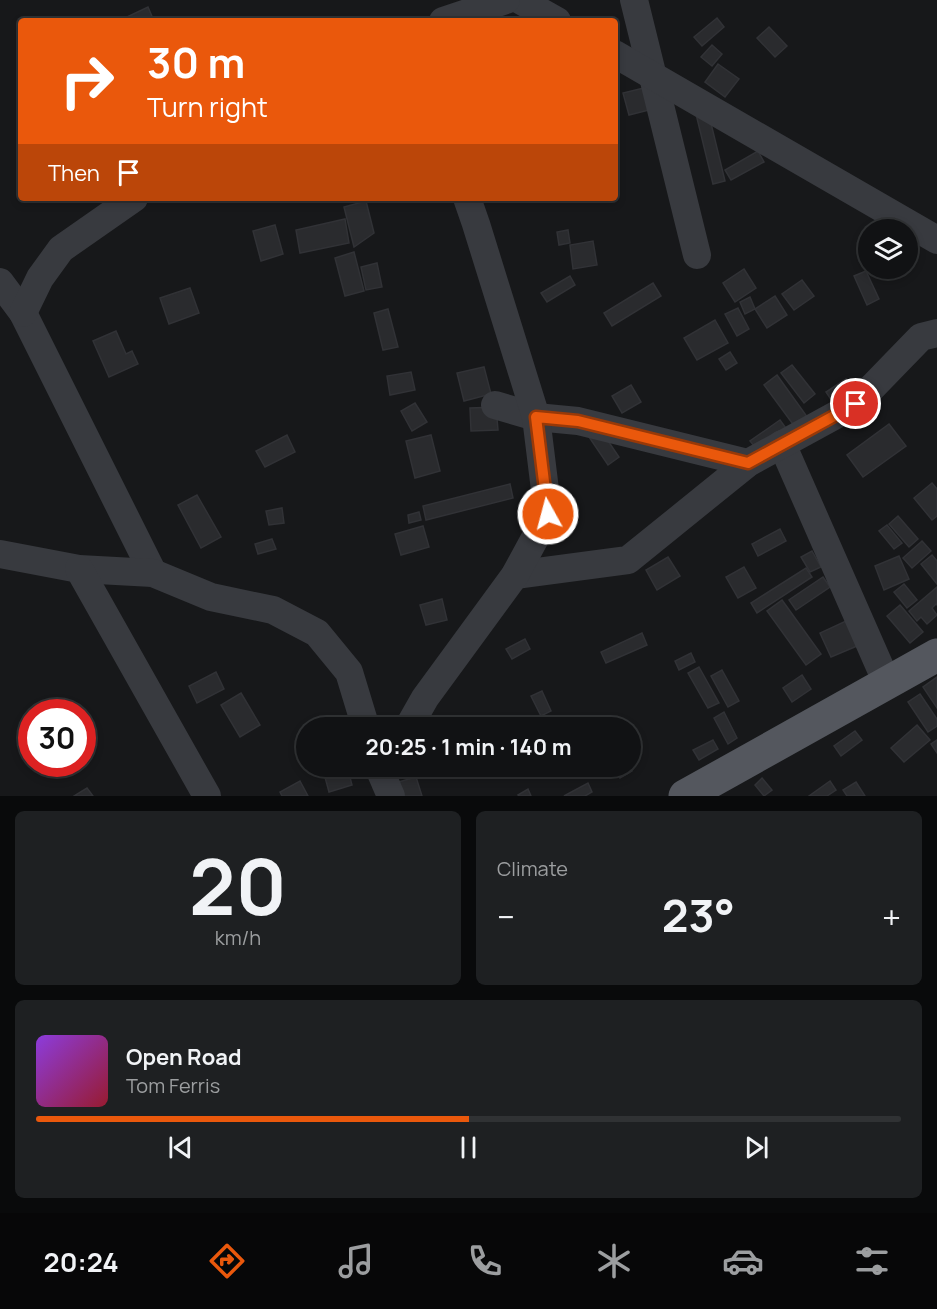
<!DOCTYPE html>
<meta charset="utf-8">
<style>
body{margin:0;font-family:Manrope,sans-serif;background:#1e2022;color:#f1f3f6;height:100vh;display:flex;flex-direction:column;font-size:22px;white-space:nowrap}
*{box-sizing:border-box;margin:0}
p{font-size:20px;color:#9c9ea0}
.icon{flex:none;width:33px;height:33px;fill:none;stroke:currentColor;stroke-width:2;stroke-linecap:round;stroke-linejoin:round}
.map{position:relative;height:796px;overflow:hidden}
.panel{display:flex;flex-direction:column;gap:15px;padding:15px;background:#090a0b;flex:1}
.panel>*{flex:none}
.guide{position:absolute;left:18px;top:18px;width:600px;height:183px;border-radius:6px;box-shadow:0 3px 9px #0003,0 0 0 2px #303234;background:#ea580c;color:#fff;overflow:hidden}
.tools{position:absolute;left:858px;top:219px;display:grid;gap:12px}
.tools a{display:grid;place-items:center;width:60px;height:60px;border-radius:50%;background:#111214;box-shadow:0 3px 9px #0003,0 0 0 2px #303234;font-size:30px}
.speed{position:absolute;left:18px;top:699px;display:flex;gap:12px;font-size:30px;font-weight:700;text-align:center}
.speed>*{display:grid;place-content:center;width:78px;height:78px;border-radius:50%;background:#111214;box-shadow:0 3px 9px #0003,0 0 0 2px #303234;line-height:1}
.speed .limit{border:9px solid #d22;background:#fff;color:#111}
.pin{position:absolute;display:grid;place-items:center;width:51px;height:51px;color:#fff;margin:-26px;border:3px solid #fff;border-radius:50%;box-shadow:0 2px 6px #0007}
.me{position:absolute;width:66px;margin:-33px;rotate:353deg;stroke-linejoin:round;filter:drop-shadow(0 0 4px #0008)}
.turn{display:flex;align-items:center;gap:21px;height:126px;padding:0 30px;font-size:27px}
.turn .icon{width:78px;height:78px;stroke-width:2.5}
.turn b{display:block;font-size:42px;line-height:51px}
.then{display:flex;align-items:center;height:57px;padding:0 30px;background:#0003;gap:12px;font-size:22px}
.big{font-size:45px;font-weight:700;line-height:1.1}
.panel .widget{flex:1;display:flex;flex-direction:column;justify-content:center;gap:9px;min-width:0;padding:0 21px;border-radius:9px;background:#1e2022}
.panel .dial{align-items:center;gap:0}
.dial b{font-size:78px;line-height:1}
.song{display:flex;align-items:center;gap:18px}
.cover{width:72px;height:72px;border-radius:9px;background:linear-gradient(135deg,hsl(270 70% 55%),hsl(350 70% 35%))}
.played{height:6px;border-radius:3px;background:linear-gradient(90deg,#ea580c 50%,#303234 50%)}
.keys{display:flex;justify-content:space-around;direction:ltr}
.heat{display:flex;justify-content:space-between;align-items:center;font-size:33px;direction:ltr}
.panel .tiles{flex:1;display:grid;gap:15px;grid-template-columns:1fr 1fr}
.widget:last-child{grid-column:span 2}
.trip{position:absolute;left:296px;top:717px;width:345px;height:60px;border-radius:30px;background:#111214;box-shadow:0 3px 9px #0003,0 0 0 2px #303234;font-weight:700;line-height:60px;text-align:center}
.tab-bar{display:flex;height:96px;justify-content:space-around;align-items:center;background:#070708;color:#9c9ea0}
.tab-bar .icon{width:42px;height:42px}
.tab-bar .on{color:#ea580c}
.tab-bar b{font-size:27px;color:#f1f3f6}
.map>svg:first-child{display:block}
.building{fill:#2a2b2e;stroke:#313236;stroke-width:1.5}
.lines{fill:none;stroke-linecap:round;stroke-linejoin:round}
.minor{stroke:#383a3f;stroke-width:28}
.major{stroke:#54575e;stroke-width:33}
.route-casing{stroke:#983908;stroke-width:15}
.route{stroke:#ea580c;stroke-width:10}
</style>
<div class="map">
<svg width="937" height="796" viewBox="0 0 937 796">
<rect width="100%" height="100%" fill="#17181a"/>
<g class="building">
<polygon points="148,7 154,21 126,21 125,18"/>
<polygon points="717,18 724,27 702,46 694,37"/>
<polygon points="769,27 787,46 775,57 757,38"/>
<polygon points="712,45 722,54 712,66 701,57"/>
<polygon points="718,64 739,79 725,97 705,82"/>
<polygon points="648,87 653,109 629,115 623,93"/>
<polygon points="708,111 725,181 713,184 696,114"/>
<polygon points="758,151 764,162 731,180 725,170"/>
<polygon points="366,201 374,233 354,247 344,207"/>
<polygon points="345,219 349,243 300,253 296,230"/>
<polygon points="275,225 283,254 261,261 253,231"/>
<polygon points="568,230 570,243 559,245 557,232"/>
<polygon points="908,231 919,243 908,254"/>
<polygon points="868,235 868,251 866,253 858,244"/>
<polygon points="593,241 597,265 573,269 570,245"/>
<polygon points="354,252 364,291 345,296 335,258"/>
<polygon points="377,263 382,287 366,290 361,267"/>
<polygon points="744,269 756,288 735,302 723,283"/>
<polygon points="866,271 879,299 867,305 854,276"/>
<polygon points="570,276 575,285 547,302 541,293"/>
<polygon points="802,280 814,296 794,310 782,294"/>
<polygon points="653,283 661,296 612,326 604,313"/>
<polygon points="190,288 199,313 169,324 160,298"/>
<polygon points="775,296 787,315 767,328 755,309"/>
<polygon points="750,297 755,309 745,314 740,302"/>
<polygon points="738,308 749,329 737,336 725,314"/>
<polygon points="388,309 398,347 383,350 374,313"/>
<polygon points="715,320 728,343 697,360 684,338"/>
<polygon points="116,331 126,354 132,351 138,364 109,377 93,341"/>
<polygon points="730,352 737,363 726,370 719,359"/>
<polygon points="792,365 815,394 804,403 781,373"/>
<polygon points="484,367 491,394 464,401 457,373"/>
<polygon points="411,372 415,390 390,395 387,376"/>
<polygon points="777,375 808,418 795,427 764,385"/>
<polygon points="846,379 852,387 832,401 826,392"/>
<polygon points="631,385 641,402 622,413 612,396"/>
<polygon points="415,403 427,422 412,431 401,411"/>
<polygon points="496,407 498,430 471,431 470,408"/>
<polygon points="780,420 788,431 759,452 750,441"/>
<polygon points="889,424 906,446 863,477 847,455"/>
<polygon points="600,429 619,457 608,465 589,437"/>
<polygon points="287,435 295,452 265,467 256,451"/>
<polygon points="431,435 440,471 415,478 406,441"/>
<polygon points="932,483 937,489 937,516 932,520 914,498"/>
<polygon points="510,484 513,498 426,520 423,506"/>
<polygon points="197,495 221,537 201,548 178,505"/>
<polygon points="282,508 284,523 269,525 266,511"/>
<polygon points="419,512 421,520 409,523 408,515"/>
<polygon points="898,516 918,539 909,547 889,524"/>
<polygon points="887,525 902,543 894,549 879,531"/>
<polygon points="423,526 429,547 401,555 395,534"/>
<polygon points="780,529 786,541 758,556 752,544"/>
<polygon points="272,539 276,549 258,554 255,544"/>
<polygon points="922,541 931,551 912,568 903,558"/>
<polygon points="812,551 821,567 810,572 801,557"/>
<polygon points="932,555 937,561 937,584 921,564"/>
<polygon points="899,556 909,579 884,590 875,566"/>
<polygon points="668,557 680,576 657,590 646,570"/>
<polygon points="744,567 756,588 738,598 726,577"/>
<polygon points="806,568 812,577 757,613 751,603"/>
<polygon points="823,577 830,587 796,610 789,600"/>
<polygon points="904,584 917,600 907,608 894,592"/>
<polygon points="937,587 937,605 936,604 932,608 937,615 927,624 921,617 917,621 909,611"/>
<polygon points="442,599 447,620 426,625 420,605"/>
<polygon points="782,600 821,654 806,665 767,611"/>
<polygon points="900,605 923,632 910,643 887,616"/>
<polygon points="846,621 857,646 831,657 820,633"/>
<polygon points="642,633 647,645 606,663 601,652"/>
<polygon points="525,639 530,649 512,659 506,649"/>
<polygon points="691,653 695,662 679,670 675,661"/>
<polygon points="699,667 719,703 708,708 688,673"/>
<polygon points="722,670 739,701 728,707 711,676"/>
<polygon points="216,672 224,689 197,703 189,686"/>
<polygon points="802,675 811,689 792,702 783,688"/>
<polygon points="937,677 937,708 923,687"/>
<polygon points="542,691 551,711 541,716 531,696"/>
<polygon points="241,693 260,725 240,737 221,705"/>
<polygon points="920,694 937,719 937,726 928,732 908,702"/>
<polygon points="724,712 737,738 728,744 714,718"/>
<polygon points="917,725 930,740 904,762 891,748"/>
<polygon points="855,731 862,740 841,756 834,746"/>
<polygon points="713,740 718,749 699,760 693,750"/>
<polygon points="937,740 937,753 931,744"/>
<polygon points="322,766 347,766 352,785 329,792"/>
<polygon points="614,766 630,766 632,771 620,778"/>
<polygon points="416,777 422,796 399,796 395,783"/>
<polygon points="762,778 772,790 764,796 755,785"/>
<polygon points="300,781 308,796 282,796 280,792"/>
<polygon points="830,781 836,790 827,796 809,796"/>
<polygon points="856,782 865,796 847,796 843,790"/>
<polygon points="588,783 592,792 585,796 564,796"/>
<polygon points="87,788 93,796 74,796"/>
<polygon points="528,789 531,796 519,796 518,795"/>
</g>
<g class="lines">
<g class="minor">
<polyline points="520,0 557,21"/>
<polyline points="634,0 697,255"/>
<polyline points="443,21 506,0"/>
<polyline points="615,54 937,240"/>
<polyline points="0,282 23,313 153,573"/>
<polyline points="23,313 40,278 61,249 134,198"/>
<polyline points="495,405 536,417 578,421 748,463"/>
<polyline points="782,444 887,683"/>
<polyline points="0,554 79,569 153,573 211,597 273,610 317,633 349,672 366,728"/>
<polyline points="79,569 207,796"/>
<polyline points="515,575 628,560 748,463 856,404 921,337 937,333"/>
<polyline points="408,728 425,698 515,575 548,514 536,417 476,224 467,198"/>
<polyline points="378,766 391,796"/>
</g>
<polyline class="major" points="685,796 937,655"/>
</g>
<g class="lines">
<defs>
<polyline id="route" points="548,514 536,417 578,421 748,463 856,404"/>
</defs>
<use href="#route" class="route-casing"/>
<use href="#route" class="route"/>
</g>
</svg>
<div class="tools">
<a><svg class="icon" aria-label="layers" viewBox="0 0 24 24"><path d="M12 4l9 5-9 5-9-5zM3 14l9 5 9-5"/></svg></a>
</div>
<div class="speed"><div class="limit">30</div></div>
<div class="pin" style="left:856px;top:404px;background:#d93025"><svg class="icon" aria-label="arrive" viewBox="0 0 24 24"><path d="M6 21V4h12l-3 4 3 4H6"/></svg></div>
<svg class="me" style="left:548px;top:514px" viewBox="-20 -20 40 40"><circle r="17" fill="#ea580c" stroke="#fff" stroke-width="3"/><path d="M0-11L8 9 0 5-8 9z" fill="#fff"/></svg>
<div class="trip">20:25 · 1 min · 140 m</div>
<div class="guide">
<div class="turn"><svg class="icon" aria-label="right" viewBox="0 0 24 24"><path d="M7 20v-9h11M14 6l5 5-5 5"/></svg><div><b>30 m</b>Turn right</div></div>
<div class="then">Then<svg class="icon" aria-label="arrive" viewBox="0 0 24 24"><path d="M6 21V4h12l-3 4 3 4H6"/></svg></div>
</div>
</div>
<section class="panel">
<div class="tiles">
<div class="widget dial"><b>20</b><p>km/h</p></div>
<div class="widget"><p>Climate</p>
<div class="heat"><a>−</a><b class="big">23°</b><a>+</a></div>
</div>
<div class="widget">
<div class="song"><i class="cover"></i><div><b>Open Road</b><p>Tom Ferris</p></div></div>
<div class="played"></div>
<div class="keys"><svg class="icon" aria-label="previous" viewBox="0 0 24 24"><path d="M18 5L8 12l10 7zM5 5v14"/></svg><svg class="icon" aria-label="pause" viewBox="0 0 24 24"><path d="M8 5v14M16 5v14"/></svg><svg class="icon" aria-label="next" viewBox="0 0 24 24"><path d="M6 5l10 7-10 7zM19 5v14"/></svg></div>
</div>
</div>
</section>
<nav class="tab-bar">
<b>20:24</b>
<svg class="icon on" aria-label="directions" viewBox="0 0 24 24"><path d="M12 3l9 9-9 9-9-9zM9 14v-3h6M13 9l2 2-2 2"/></svg>
<svg class="icon" aria-label="music" viewBox="0 0 24 24"><path d="M9 18V5l10-2v13"/><circle cx="6" cy="18" r="3"/><circle cx="16" cy="16" r="3"/></svg>
<svg class="icon" aria-label="phone" viewBox="0 0 24 24"><path d="M5 4h4l2 5-3 2q2 4 5 5l2-3 5 2v4C11 20 4 13 5 4z"/></svg>
<svg class="icon" aria-label="climate" viewBox="0 0 24 24"><path d="M12 3v18M4 7l16 10M4 17L20 7"/></svg>
<svg class="icon" aria-label="car" viewBox="0 0 24 24"><path d="M5 17H2v-5l4-1 3-4h7l3 4 3 1v5h-3M9 17h6M6 11h13"/><circle cx="7" cy="17" r="2"/><circle cx="17" cy="17" r="2"/></svg>
<svg class="icon" aria-label="filters" viewBox="0 0 24 24"><path d="M4 7h16M4 17h16"/><circle cx="9" cy="7" r="2"/><circle cx="15" cy="17" r="2"/></svg>
</nav>
